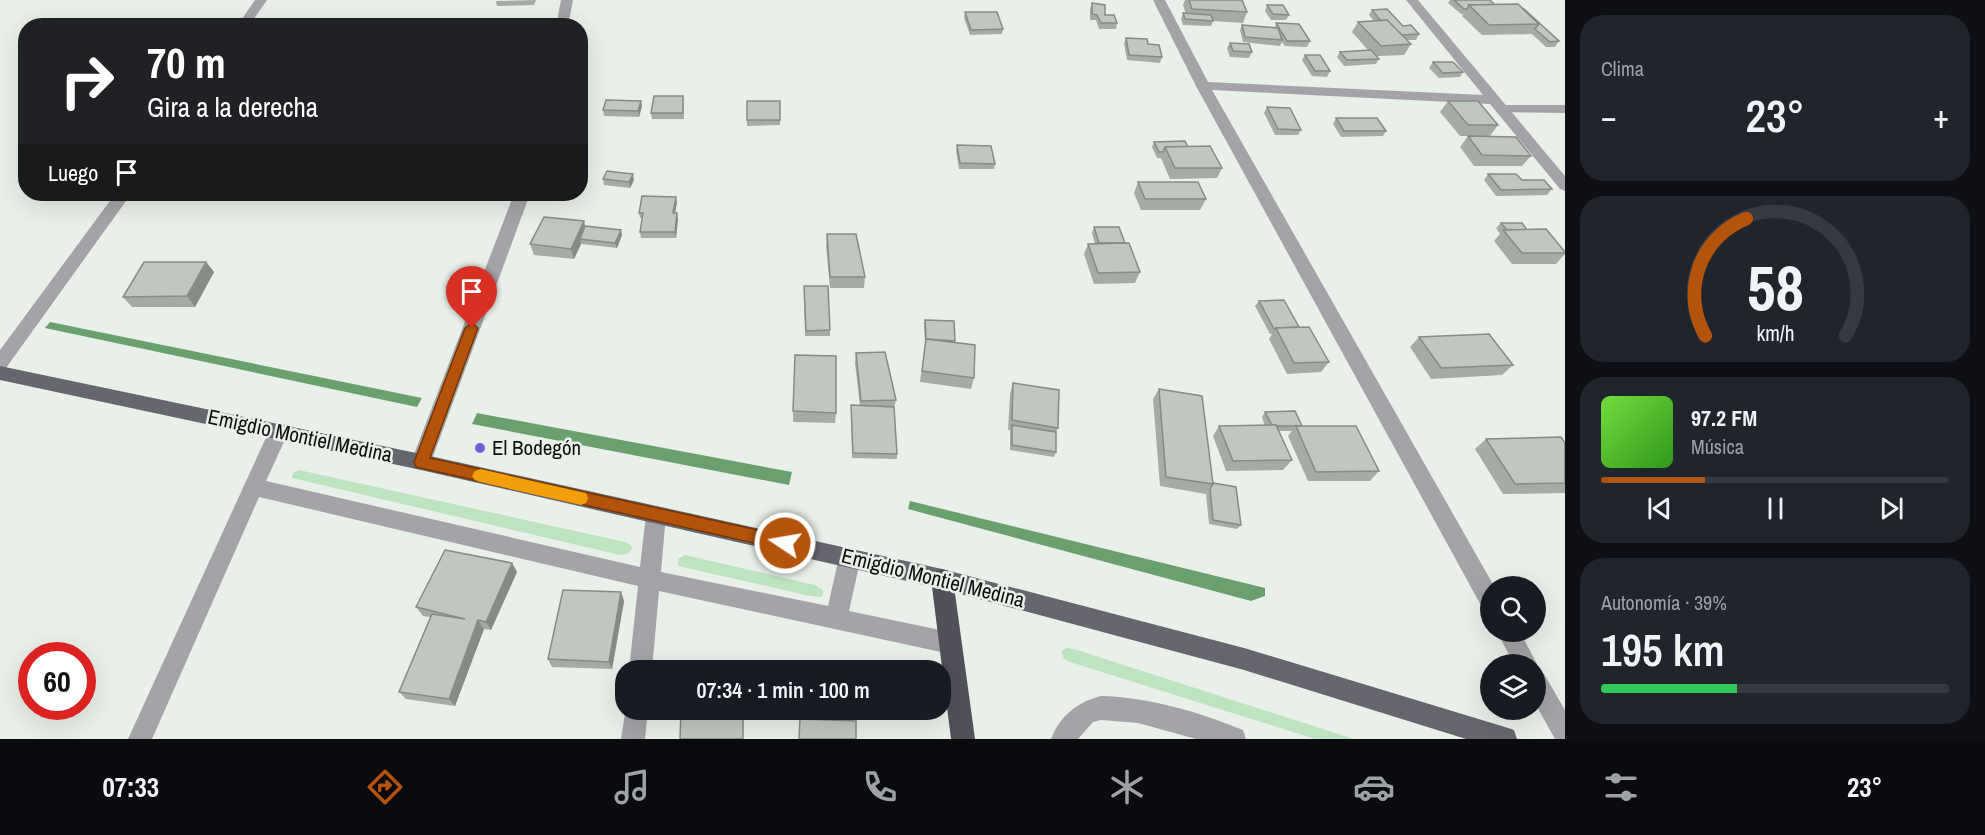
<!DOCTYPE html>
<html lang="es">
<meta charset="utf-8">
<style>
body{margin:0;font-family:"Archivo Narrow",sans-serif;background:#20242c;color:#f1f3f6;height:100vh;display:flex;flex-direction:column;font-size:22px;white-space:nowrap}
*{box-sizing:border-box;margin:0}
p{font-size:20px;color:#9ea1a6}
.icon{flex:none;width:33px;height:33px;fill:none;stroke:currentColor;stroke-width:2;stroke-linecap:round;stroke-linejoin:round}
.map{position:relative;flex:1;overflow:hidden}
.side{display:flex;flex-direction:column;gap:15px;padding:15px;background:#0d0f14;width:420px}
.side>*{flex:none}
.banner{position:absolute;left:18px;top:18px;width:570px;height:183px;border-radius:24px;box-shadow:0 6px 24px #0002;background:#202124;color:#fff;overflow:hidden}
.buttons{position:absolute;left:1480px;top:576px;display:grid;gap:12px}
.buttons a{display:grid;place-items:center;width:66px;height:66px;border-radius:50%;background:#171b24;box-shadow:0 6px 24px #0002;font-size:30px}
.speed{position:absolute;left:18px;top:642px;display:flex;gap:12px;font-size:30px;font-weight:700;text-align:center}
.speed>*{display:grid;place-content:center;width:78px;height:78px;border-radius:50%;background:#171b24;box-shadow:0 6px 24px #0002;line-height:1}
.speed .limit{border:9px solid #d22;background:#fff;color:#111}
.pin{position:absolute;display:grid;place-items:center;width:51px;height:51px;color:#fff;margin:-62px -26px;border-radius:50% 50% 50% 0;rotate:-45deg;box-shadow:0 0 6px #0007}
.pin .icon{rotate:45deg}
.me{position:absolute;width:66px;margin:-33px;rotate:282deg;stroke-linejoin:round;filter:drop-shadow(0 0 4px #0008)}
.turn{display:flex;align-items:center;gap:21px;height:126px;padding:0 30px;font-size:27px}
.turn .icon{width:78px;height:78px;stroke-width:2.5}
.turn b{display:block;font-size:42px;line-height:51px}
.then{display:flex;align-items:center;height:57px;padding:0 30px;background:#0003;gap:12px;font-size:22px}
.big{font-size:45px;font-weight:600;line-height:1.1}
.side .tile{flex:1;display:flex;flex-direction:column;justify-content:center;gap:9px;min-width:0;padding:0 21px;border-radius:24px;background:#20242c}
.side .dial{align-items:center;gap:0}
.dial svg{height:156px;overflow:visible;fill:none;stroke:#363941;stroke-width:7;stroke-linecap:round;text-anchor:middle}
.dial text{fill:#f1f3f6;stroke:none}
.song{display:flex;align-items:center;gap:18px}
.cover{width:72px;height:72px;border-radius:9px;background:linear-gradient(135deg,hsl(100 70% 55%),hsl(110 70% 35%))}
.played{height:6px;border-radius:3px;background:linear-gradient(90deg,#b45309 30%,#363941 30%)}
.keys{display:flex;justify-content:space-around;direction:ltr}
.heat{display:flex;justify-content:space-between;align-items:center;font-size:33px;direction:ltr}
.charge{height:9px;border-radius:4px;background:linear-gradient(90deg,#34c759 39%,#363941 0)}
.trip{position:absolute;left:615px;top:660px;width:336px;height:60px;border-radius:24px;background:#171b24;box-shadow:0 6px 24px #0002;font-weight:600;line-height:60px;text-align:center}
.tabs{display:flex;height:96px;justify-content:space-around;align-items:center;background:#090b0e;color:#9ea1a6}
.tabs .icon{width:42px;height:42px}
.tabs .on{color:#b45309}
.tabs b{font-size:27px;color:#f1f3f6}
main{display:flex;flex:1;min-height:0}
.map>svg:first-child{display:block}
.green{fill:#bde4bf}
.water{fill:#6aa06e}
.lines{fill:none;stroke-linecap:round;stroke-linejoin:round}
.lane{fill:#a4a4a8;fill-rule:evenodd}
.street{fill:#a4a4a8;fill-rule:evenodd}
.primary{fill:#66676e;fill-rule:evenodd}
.highway{fill:#515159;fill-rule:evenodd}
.wall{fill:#a5aba5}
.shaded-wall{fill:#868b86}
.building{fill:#c0c7c0;stroke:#868b86;stroke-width:1.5}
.route{fill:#b45309;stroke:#753606;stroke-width:1.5}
.slow{fill:#f59e0b}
.poi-dot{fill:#6f60da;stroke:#e9f0e9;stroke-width:2}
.labels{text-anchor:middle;stroke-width:5;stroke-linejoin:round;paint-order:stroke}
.street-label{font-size:21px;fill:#0e100e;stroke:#e9f0e9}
.poi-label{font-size:21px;fill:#0e100e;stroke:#e9f0e9;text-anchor:start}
</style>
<main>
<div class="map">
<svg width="1565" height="739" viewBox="0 0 1565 739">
<rect width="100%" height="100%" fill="#e9f0e9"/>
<g class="green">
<polygon points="299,470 625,542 631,545 632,549 627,554 620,555 292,478 293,473"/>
<polygon points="685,555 815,585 823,590 823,594 821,597 810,596 678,566 678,559"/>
<polygon points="1067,648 1074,649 1354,739 1315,739 1070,662 1064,659 1061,651"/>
</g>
<g class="water">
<polygon points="50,322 422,398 417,407 45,328"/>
<polygon points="477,413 792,472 789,485 472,424"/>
<polygon points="910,501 1265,588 1265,596 1251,601 908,509"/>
</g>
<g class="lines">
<polygon class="lane" points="1502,105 1565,105 1565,113 1497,112 1495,109 1497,106"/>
<g class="street">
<polygon points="255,0 267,0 249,26 237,26"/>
<polygon points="561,0 573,0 568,26 556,26"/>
<polygon points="1153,0 1165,0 1208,82 1483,95 1406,0 1418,0 1565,176 1565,191 1560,189 1490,104 1212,90 1494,586 1491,586 1491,612 1483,609 1196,86"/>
<polygon points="115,194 131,194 6,368 0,370 0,350"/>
<polygon points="514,194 530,194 431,462 428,468 421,470 414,468 411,462"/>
<polygon points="279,423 286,425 289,431 266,481 640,567 646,515 649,509 656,506 663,509 666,515 661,572 828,606 839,557 843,550 850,547 857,550 861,557 849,611 950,632 958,635 961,643 958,651 950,654 659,591 652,670 629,670 638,586 259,497 152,739 128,739 269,431 272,425"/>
<polygon points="1497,632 1520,632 1537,664 1536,667 1536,664 1514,664"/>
<polygon points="1536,670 1544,674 1565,710 1565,739 1555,739 1536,705"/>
<path d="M1101 696C1148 697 1199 712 1243 730L1246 739H1196L1138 723 1101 720 1093 722 1078 739H1051C1060 716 1077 702 1101 696Z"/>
<polygon points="626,707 626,710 648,710 645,739 621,739"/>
</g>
<polygon class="primary" points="0,366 421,454 942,569 1244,648 1505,727 1514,730 1517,739 1466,739 1244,670 942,589 421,470 0,380"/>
<polygon class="highway" points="942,569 950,572 953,579 975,739 951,739 931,579 934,572"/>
</g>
<g class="wall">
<polygon points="536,0 534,5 497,6 496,1"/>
<polygon points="1185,0 1242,0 1247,12 1243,23 1213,21 1211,26 1183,25 1181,19 1183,13 1186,14 1183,5"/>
<polygon points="1450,0 1490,0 1495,5 1518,4 1559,41 1555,47 1546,47 1532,34 1482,35 1462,16 1463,14 1461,14 1448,3"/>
<polygon points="1092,3 1105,15 1117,23 1116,29 1099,29 1096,20 1090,20 1090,9"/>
<polygon points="1267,5 1289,15 1286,20 1271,20 1265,11"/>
<polygon points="1372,10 1419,34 1416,40 1406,40 1411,44 1404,55 1377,56 1379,59 1376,64 1344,66 1337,57 1340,52 1368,50 1352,32 1358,22 1374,21 1369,15"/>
<polygon points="965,12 1003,29 1002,34 970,35 964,18"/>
<polygon points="1276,23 1310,41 1307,47 1285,46 1282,42 1280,46 1243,42 1240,30 1242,25 1275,28"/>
<polygon points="1126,38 1148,44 1162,57 1160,63 1127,60 1124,43"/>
<polygon points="1230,43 1252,52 1249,58 1230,57 1227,48"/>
<polygon points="1305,55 1330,71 1327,77 1312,76 1302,60"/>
<polygon points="1433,62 1463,72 1460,77 1439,78 1429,68"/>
<polygon points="683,96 684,119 652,119 651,113"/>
<polygon points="641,101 642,106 639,117 604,116 603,110"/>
<polygon points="747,101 780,101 780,125 747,126"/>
<polygon points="1448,101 1498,125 1490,136 1460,136 1440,112"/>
<polygon points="1267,107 1301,130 1298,135 1275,135 1264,113"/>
<polygon points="1336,118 1386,131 1383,136 1341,137 1333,124"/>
<polygon points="1468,136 1531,156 1522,166 1474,166 1460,147"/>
<polygon points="1154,142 1188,147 1222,168 1217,178 1170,179 1161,158 1157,158 1152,147"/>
<polygon points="957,145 995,164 994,169 959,169 956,151"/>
<polygon points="1488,174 1552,189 1547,195 1496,196 1484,180"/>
<polygon points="603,179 634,180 630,188 604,185"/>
<polygon points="1138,182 1206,199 1200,210 1141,210 1134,193"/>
<polygon points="677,202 675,213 678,219 676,238 641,238 640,232 642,218 640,218 639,213"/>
<polygon points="584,221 585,226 622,235 617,248 581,244 574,259 534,255 530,244"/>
<polygon points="1501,223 1527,230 1565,252 1565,254 1556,264 1512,264 1494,241 1500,234 1496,228"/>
<polygon points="1094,227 1125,243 1140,272 1135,283 1094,284 1084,254 1088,244 1095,244 1092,233"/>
<polygon points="827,234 865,277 864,288 830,288 826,245"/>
<polygon points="206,262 214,272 195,307 132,307 123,297"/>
<polygon points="804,286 830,330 830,336 805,336"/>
<polygon points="1259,301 1299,327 1329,362 1321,372 1287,374 1269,339 1272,334 1270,334 1255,306"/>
<polygon points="925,320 955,341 955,342 974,378 971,389 920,382 925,343 924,325"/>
<polygon points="1419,337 1513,365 1502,375 1431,379 1410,347"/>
<polygon points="856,353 896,400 894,409 897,454 897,459 852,458 851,405 860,406 855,363"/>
<polygon points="795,355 836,413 835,423 793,422"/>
<polygon points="1013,383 1058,428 1056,432 1056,452 1054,457 1010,450 1010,430 1008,430 1010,394"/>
<polygon points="1159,389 1213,483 1241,525 1237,529 1209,524 1206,494 1160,486 1153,399"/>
<polygon points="1265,412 1302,426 1379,471 1370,481 1308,481 1288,436 1292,431 1279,431 1292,460 1283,470 1226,471 1213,436 1219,426 1265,426 1262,417"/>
<polygon points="1486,439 1565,443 1565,493 1503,494 1475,449"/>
<polygon points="512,563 517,572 491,630 484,629 455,706 406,699 399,692 430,617 423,616 416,607"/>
<polygon points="621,592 624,601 612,669 552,667 548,659"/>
</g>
<g class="shaded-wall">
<polygon points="641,101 642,106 639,117 638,111"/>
<polygon points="633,174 634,180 630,188 629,182"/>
<polygon points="676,197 677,202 674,219 673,213"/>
<polygon points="677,213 678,219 676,238 675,232"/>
<polygon points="584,221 586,232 580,239 581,244 574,259 571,249"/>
<polygon points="621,230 622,235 617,248 615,243"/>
<polygon points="206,262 214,272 195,307 187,296"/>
<polygon points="512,563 517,572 491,630 486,622"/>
<polygon points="621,592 624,601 612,669 609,662"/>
<polygon points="478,620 484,629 455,706 449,699"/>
</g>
<g class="building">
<polygon points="1189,0 1242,0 1247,12 1192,9"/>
<polygon points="1454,0 1490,0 1495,5 1469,5 1467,9 1464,9"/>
<polygon points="1092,3 1105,5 1105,15 1114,15 1117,23 1101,23 1097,15 1092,14"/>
<polygon points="1518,4 1539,24 1489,25 1469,5"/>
<polygon points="1267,5 1283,5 1289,15 1273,14"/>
<polygon points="1387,9 1403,26 1411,25 1419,34 1401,35 1387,20 1381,21 1372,10"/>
<polygon points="1523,9 1524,9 1559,41 1550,42 1535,29 1539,24"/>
<polygon points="965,12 997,12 1003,29 971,30"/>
<polygon points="1183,13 1211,15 1213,21 1185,19"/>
<polygon points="1387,20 1411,44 1381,46 1358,22"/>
<polygon points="1276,23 1299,24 1310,41 1287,41"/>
<polygon points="1242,25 1278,28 1282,40 1245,37"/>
<polygon points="1126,38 1147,39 1148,44 1159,45 1162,57 1129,55"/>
<polygon points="1230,43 1249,44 1252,52 1233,51"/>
<polygon points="1371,50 1379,59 1347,60 1340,52"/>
<polygon points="1305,55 1320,55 1330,71 1315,71"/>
<polygon points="1433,62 1453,62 1463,72 1443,73"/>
<polygon points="654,96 683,96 683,113 651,113"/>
<polygon points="606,100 641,101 638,111 603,110"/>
<rect x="747" y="101" width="33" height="19"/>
<polygon points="1448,101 1478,101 1498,125 1468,125"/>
<polygon points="1267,107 1290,108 1301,130 1278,129"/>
<polygon points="1336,118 1377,118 1386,131 1344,131"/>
<polygon points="1468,136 1516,137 1531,156 1482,155"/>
<polygon points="1185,141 1188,147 1165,147 1163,152 1159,152 1154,142"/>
<polygon points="957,145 991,146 995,164 960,163"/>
<polygon points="1210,146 1222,168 1175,168 1165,147"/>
<polygon points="607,171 633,174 629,182 603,179"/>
<polygon points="1488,174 1516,174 1522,180 1544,180 1552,189 1501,190"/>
<polygon points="1138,182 1198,182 1206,199 1145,199"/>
<polygon points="642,196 676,197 673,213 677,213 675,232 640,232 643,213 639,213"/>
<polygon points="544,217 584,221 571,249 530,244"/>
<polygon points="1501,223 1522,223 1527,230 1507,230"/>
<polygon points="585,226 621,230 615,243 580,239"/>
<polygon points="1094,227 1119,227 1125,243 1099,243"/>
<polygon points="1546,229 1565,252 1565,253 1522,253 1503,230"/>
<polygon points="827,234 856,234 865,277 830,277"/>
<polygon points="1129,243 1140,272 1098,273 1088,244"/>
<polygon points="144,262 206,262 187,296 123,297"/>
<polygon points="804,286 828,286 830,330 806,331"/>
<polygon points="1284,300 1299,327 1276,328 1276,329 1274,329 1259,301"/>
<polygon points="925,320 954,321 955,341 926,339"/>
<polygon points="1309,327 1329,362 1294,363 1276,328"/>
<polygon points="1489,334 1513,365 1441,368 1419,337"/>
<polygon points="926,339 975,345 974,378 922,371"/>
<polygon points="885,352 896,400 861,401 856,353"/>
<polygon points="795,355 836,356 836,413 793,411"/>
<polygon points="1013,383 1059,390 1058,428 1012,420"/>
<polygon points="1159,389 1202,396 1213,484 1166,477"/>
<polygon points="851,405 894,407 897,454 853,453"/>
<polygon points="1295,411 1302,426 1277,426 1276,425 1272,425 1265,412"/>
<polygon points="1012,425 1056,432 1056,452 1012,445"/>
<polygon points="1276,425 1292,460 1233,461 1219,426"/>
<polygon points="1296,426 1356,426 1379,471 1316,472"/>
<polygon points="1561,437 1565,443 1565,483 1515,484 1486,439"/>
<polygon points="1213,483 1236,487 1241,525 1213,520 1210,489 1213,484"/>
<polygon points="445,550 512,563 486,622 478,620 449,699 399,692 432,614 465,619 416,607"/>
<polygon points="563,590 621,592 609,662 548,659"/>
<polygon points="744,667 744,670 683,670 683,668"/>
<polygon points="681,710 743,710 743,739 680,739"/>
<polygon points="800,719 856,721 856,739 799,739"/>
</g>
<polygon class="route" points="472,323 478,328 430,458 785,536 791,538 793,543 791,548 785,550 416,467 414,462 465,328"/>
<polygon class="slow" points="480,469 581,492 586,493 588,498 586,503 581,505 480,482 475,480 472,476 475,471"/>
<circle class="poi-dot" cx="480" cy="448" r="6"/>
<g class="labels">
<g class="street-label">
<text transform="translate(300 436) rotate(12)" y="7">Emigdio Montiel Medina</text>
<text transform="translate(933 578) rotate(14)" y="7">Emigdio Montiel Medina</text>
</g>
<g class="poi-label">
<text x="492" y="455">El Bodegón</text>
</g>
</g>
</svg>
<div class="buttons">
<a><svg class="icon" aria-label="search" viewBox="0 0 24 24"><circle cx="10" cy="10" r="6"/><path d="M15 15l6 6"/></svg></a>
<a><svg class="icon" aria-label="layers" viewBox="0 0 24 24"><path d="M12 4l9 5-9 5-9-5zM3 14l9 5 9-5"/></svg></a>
</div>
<div class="speed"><div class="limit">60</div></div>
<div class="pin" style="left:472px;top:328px;background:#d93025"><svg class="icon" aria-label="arrive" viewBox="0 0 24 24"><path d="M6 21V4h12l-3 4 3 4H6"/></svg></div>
<svg class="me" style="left:785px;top:543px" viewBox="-20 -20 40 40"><circle r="17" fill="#b45309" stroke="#fff" stroke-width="3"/><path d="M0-11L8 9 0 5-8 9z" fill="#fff"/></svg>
<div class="trip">07:34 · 1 min · 100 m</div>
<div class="banner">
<div class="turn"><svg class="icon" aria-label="right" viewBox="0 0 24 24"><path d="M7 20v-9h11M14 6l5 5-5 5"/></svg><div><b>70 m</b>Gira a la derecha</div></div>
<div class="then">Luego<svg class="icon" aria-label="arrive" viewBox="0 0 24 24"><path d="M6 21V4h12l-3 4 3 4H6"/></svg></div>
</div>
</div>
<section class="side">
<div class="tile"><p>Clima</p>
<div class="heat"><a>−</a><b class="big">23°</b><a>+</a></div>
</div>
<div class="tile dial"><svg viewBox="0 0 100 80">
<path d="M14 69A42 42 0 1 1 86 69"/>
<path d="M14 69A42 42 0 0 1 35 9" stroke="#b45309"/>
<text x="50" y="56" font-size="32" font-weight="700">58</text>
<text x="50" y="72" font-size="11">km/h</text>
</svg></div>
<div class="tile">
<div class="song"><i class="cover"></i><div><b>97.2 FM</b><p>Música</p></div></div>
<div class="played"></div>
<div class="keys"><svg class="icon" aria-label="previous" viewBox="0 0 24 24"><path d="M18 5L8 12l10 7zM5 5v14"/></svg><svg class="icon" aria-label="pause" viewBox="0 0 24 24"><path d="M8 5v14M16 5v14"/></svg><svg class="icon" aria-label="next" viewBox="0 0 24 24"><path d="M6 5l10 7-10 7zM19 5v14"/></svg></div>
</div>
<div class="tile"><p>Autonomía · 39%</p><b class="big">195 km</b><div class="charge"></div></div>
</section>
</main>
<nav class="tabs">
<b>07:33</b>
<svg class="icon on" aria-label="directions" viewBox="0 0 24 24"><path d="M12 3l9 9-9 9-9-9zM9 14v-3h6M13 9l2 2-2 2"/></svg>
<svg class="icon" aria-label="music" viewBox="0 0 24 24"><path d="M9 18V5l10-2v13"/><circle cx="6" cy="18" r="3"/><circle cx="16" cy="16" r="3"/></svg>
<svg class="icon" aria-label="phone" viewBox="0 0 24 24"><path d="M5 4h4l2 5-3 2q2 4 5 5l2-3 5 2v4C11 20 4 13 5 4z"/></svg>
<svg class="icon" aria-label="climate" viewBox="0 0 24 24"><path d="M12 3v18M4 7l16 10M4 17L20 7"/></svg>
<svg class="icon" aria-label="car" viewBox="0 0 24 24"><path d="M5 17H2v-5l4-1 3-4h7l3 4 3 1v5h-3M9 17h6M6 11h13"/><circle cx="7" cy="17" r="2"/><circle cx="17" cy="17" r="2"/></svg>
<svg class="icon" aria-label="filters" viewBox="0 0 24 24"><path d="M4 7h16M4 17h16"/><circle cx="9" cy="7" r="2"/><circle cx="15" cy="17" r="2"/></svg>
<b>23°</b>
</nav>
